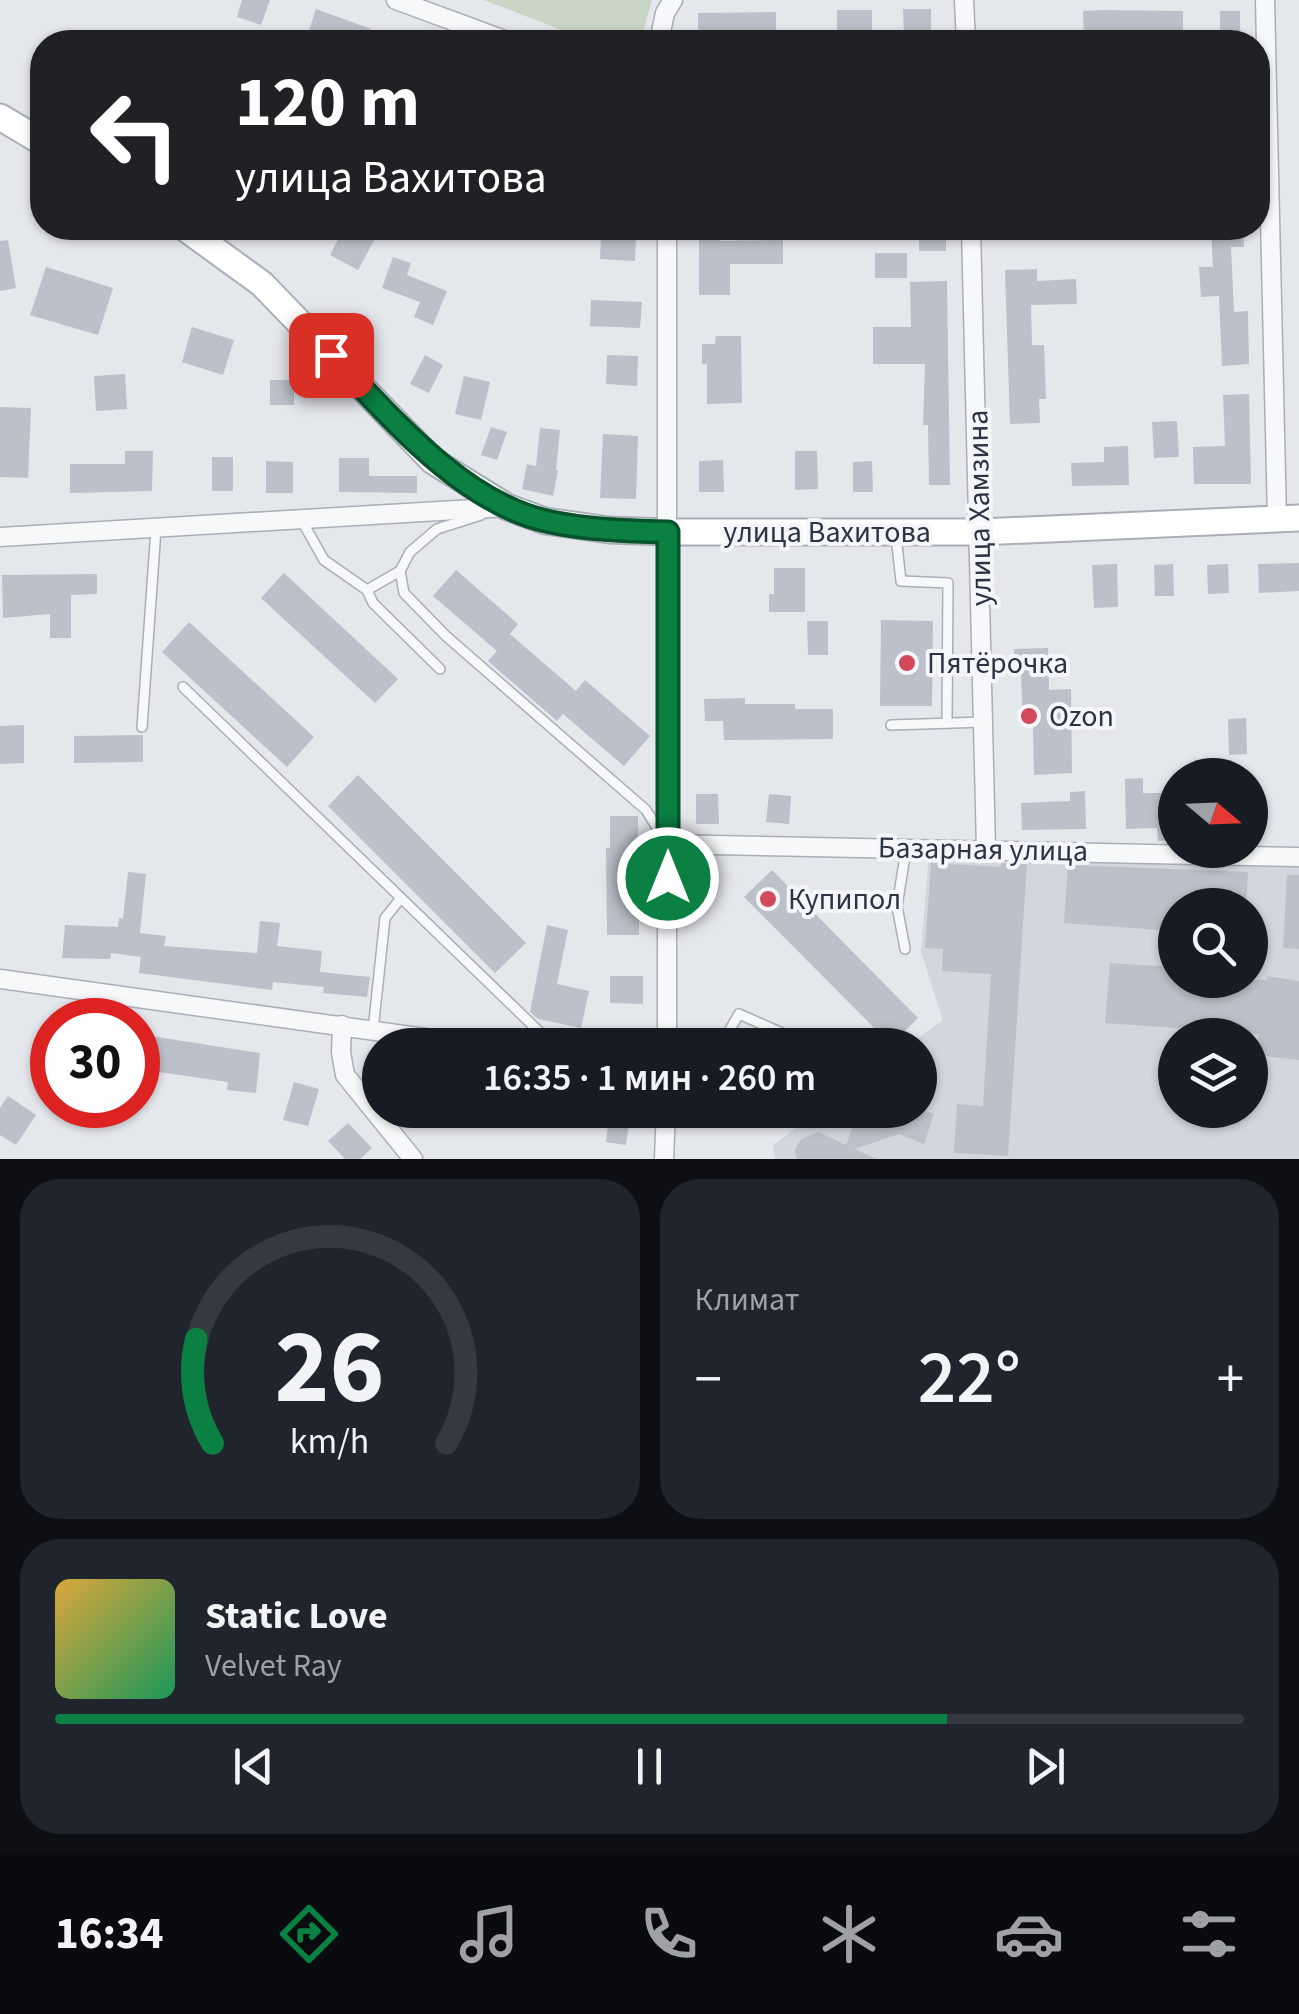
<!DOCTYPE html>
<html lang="ru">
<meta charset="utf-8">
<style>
body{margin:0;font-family:"Source Sans 3",sans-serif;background:#20242c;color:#f1f3f6;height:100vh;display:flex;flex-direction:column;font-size:38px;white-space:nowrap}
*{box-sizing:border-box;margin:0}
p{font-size:32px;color:#9ea1a6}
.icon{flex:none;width:55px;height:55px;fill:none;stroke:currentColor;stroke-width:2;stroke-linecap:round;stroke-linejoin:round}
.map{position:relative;height:1159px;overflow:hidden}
.panel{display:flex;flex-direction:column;gap:20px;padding:20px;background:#0d0f14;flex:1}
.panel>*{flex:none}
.hud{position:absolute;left:30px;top:30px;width:1240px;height:210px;border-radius:40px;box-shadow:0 2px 8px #0004;background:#202124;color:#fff;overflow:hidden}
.needle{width:65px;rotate:109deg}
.buttons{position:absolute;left:1158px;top:758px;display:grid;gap:20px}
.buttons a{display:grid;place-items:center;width:110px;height:110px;border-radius:50%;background:#171b24;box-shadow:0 2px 8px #0004;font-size:50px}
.speed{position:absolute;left:30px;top:998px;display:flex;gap:20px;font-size:50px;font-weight:700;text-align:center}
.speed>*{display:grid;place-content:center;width:130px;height:130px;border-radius:50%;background:#171b24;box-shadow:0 2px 8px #0004;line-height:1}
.speed .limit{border:15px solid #d22;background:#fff;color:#111}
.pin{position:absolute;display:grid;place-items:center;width:85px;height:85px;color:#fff;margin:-42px;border-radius:20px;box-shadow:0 5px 15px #0006}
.me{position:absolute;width:110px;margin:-55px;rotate:0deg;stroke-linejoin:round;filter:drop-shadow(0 0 8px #0008)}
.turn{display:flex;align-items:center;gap:35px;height:210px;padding:0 40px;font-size:45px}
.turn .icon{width:130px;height:130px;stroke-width:2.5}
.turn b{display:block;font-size:70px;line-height:85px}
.big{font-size:75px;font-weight:600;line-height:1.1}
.panel .card{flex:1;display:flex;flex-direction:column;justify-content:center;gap:15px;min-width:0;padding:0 35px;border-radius:40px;background:#20242c}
.panel .dial{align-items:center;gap:0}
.dial svg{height:260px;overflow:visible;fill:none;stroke:#363941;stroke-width:7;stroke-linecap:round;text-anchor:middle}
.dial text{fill:#f1f3f6;stroke:none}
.song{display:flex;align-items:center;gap:30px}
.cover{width:120px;height:120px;border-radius:15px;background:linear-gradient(135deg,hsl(40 70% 55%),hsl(150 70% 35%))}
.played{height:10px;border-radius:5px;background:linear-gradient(90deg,#0b8043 75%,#363941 75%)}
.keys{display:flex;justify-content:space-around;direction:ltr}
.heat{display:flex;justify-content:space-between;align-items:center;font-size:55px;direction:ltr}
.panel .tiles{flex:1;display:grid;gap:20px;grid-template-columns:1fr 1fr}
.card:last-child{grid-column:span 2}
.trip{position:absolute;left:362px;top:1028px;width:575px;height:100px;border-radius:50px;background:#171b24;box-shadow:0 2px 8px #0004;font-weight:600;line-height:100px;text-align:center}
.tabs{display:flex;height:160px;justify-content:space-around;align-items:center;background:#090b0e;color:#9ea1a6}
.tabs .icon{width:70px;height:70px}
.tabs .active{color:#0b8043}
.tabs b{font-size:45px;color:#f1f3f6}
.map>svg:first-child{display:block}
.built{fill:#d2d6de;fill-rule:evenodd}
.green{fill:#c9d6c5}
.building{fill:#bbc0ca}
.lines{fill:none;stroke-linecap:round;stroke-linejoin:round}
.lane-casing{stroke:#a9aeb7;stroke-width:12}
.street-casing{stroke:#a9aeb7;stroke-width:21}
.secondary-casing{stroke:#a9aeb7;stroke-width:29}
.lane{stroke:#f7f8fa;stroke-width:9}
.street{stroke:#f7f8fa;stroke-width:18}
.secondary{stroke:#fff;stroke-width:25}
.route-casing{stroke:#07532c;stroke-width:25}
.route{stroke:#0b8043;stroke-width:18}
.poi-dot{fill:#d1495b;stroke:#f4f6f9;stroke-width:4}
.labels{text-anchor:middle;stroke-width:8;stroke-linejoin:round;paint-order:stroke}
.street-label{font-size:30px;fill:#2b3445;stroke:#f4f6f9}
.poi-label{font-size:30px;fill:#2b3445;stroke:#f4f6f9;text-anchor:start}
</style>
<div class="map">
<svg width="1299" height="1159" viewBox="0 0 1299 1159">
<rect width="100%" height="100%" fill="#e4e7ec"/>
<path class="built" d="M929 851 1299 862V1159H775L773 1145 820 1110H920V1045H909L943 1020 921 952ZM1175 905H1250V980H1175ZM1175 1035H1250V1110H1175Z"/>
<polygon class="green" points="484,0 652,0 640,42 593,42"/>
<g class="building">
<polygon points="242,0 270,0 261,25 237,17"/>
<polygon points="316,9 371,29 367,42 315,42 306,39"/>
<polygon points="903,9 931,9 931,37 904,37"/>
<polygon points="837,10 872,10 872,39 837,42"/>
<polygon points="1103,10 1183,11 1183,42 1130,42 1130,38 1084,40 1083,11"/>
<rect x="1220" y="11" width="20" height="31"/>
<polygon points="776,12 776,42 698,42 698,13"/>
<polygon points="344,228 381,228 358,270 330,255"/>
<polygon points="699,228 721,228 721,241 783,240 783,264 730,264 730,295 699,295"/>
<polygon points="1211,228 1243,228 1244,247 1231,247 1234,312 1248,311 1249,364 1222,366 1219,296 1201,297 1199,267 1213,267"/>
<rect x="919" y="231" width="27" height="20"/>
<polygon points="601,237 636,238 635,261 600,259"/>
<polygon points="8,240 16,288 0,291 0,241"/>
<rect x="875" y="253" width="32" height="25"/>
<polygon points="393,257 411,263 407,275 447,291 433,325 414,317 420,302 382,288"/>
<polygon points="46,267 113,288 98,335 30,315"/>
<polygon points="1037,269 1037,281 1076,279 1077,304 1031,305 1032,345 1044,345 1046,399 1039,399 1040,423 1010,424 1005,270"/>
<polygon points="947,281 950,485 929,485 928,425 923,425 925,364 873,364 873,327 911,327 910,282"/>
<polygon points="591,300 642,302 640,328 590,326"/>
<polygon points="192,327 234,340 223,375 182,362"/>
<polygon points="716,336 741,336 742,403 707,404 707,364 702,364 702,344 715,344"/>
<polygon points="425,355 443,365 429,393 410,384"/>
<polygon points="607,355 638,356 637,386 606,384"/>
<polygon points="125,374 127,409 96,411 94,376"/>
<polygon points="464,376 490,382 481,420 455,414"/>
<rect x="270" y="380" width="24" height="25"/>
<polygon points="1249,394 1251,484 1194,484 1193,447 1225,446 1223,395"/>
<polygon points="0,407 31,408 28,478 0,477"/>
<polygon points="1177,421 1179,457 1154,458 1152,422"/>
<polygon points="491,427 507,432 497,460 481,455"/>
<polygon points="540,428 560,430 556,470 558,471 553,496 522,489 527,464 536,466"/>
<polygon points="603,434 638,436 636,499 600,498"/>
<polygon points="1128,446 1129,485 1072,486 1071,463 1104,462 1104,447"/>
<polygon points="125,451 153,451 152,491 70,493 70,464 125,464"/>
<polygon points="795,451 817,451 818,489 795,490"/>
<rect x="212" y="457" width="21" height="34"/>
<polygon points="339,458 369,458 369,476 417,476 417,493 339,492"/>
<polygon points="723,460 724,492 699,492 699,461"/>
<polygon points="266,461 293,462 293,493 266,493"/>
<polygon points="872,461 873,492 853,492 853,462"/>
<polygon points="1299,563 1299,591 1259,593 1258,564"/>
<polygon points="1117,564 1118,607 1094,608 1092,565"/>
<polygon points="1173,564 1174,596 1155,596 1154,565"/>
<polygon points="1228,564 1229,593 1208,594 1207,565"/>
<polygon points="774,568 805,568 805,612 769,612 769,594 774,594"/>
<polygon points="456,570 518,624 510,634 576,691 585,680 650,736 624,766 563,714 557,721 488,661 497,651 433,596"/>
<polygon points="284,573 398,679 375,703 261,598"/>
<polygon points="97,574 97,594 71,595 71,638 50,638 50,614 3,618 2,575"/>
<polygon points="881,620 933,621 932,706 880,706"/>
<polygon points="807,621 828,621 828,655 808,655"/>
<polygon points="189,622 314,737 287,767 162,652"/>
<polygon points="1048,648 1049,690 1071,689 1072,773 1034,775 1033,725 1023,725 1021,673 1015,673 1014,649"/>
<polygon points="745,698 745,704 795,704 795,709 833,709 833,739 724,740 723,721 705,721 704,699"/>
<polygon points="1246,718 1247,754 1229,755 1228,719"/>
<polygon points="24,725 24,763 0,764 0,726"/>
<polygon points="143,735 143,762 74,763 74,736"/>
<polygon points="358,775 526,943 495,973 328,806"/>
<polygon points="1143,778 1143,793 1175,793 1175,840 1158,841 1157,828 1126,829 1125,779"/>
<polygon points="1085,791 1086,829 1022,830 1021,803 1070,801 1070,792"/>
<polygon points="696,794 718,794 719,824 696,824"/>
<polygon points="769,794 791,796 789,824 766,822"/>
<polygon points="610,816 638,816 639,935 607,935 606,848 610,848"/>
<polygon points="931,863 1001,867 1001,863 1027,864 1008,1156 954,1153 957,1104 983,1106 991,974 942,971 943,949 925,948"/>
<polygon points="1068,865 1248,872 1246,905 1175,905 1175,931 1064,923"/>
<polygon points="772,870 918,1018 891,1045 744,897"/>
<polygon points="128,872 146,874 140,933 166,936 164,946 257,953 260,921 280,923 277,946 322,951 320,972 370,977 367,997 323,993 324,987 273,982 272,990 139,973 141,957 111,953 110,959 62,958 65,925 118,927 119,918 123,919"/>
<polygon points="1287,875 1299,875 1299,949 1283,948"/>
<polygon points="547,925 568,930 557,984 589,991 581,1028 538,1019 530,1012"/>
<polygon points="1110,963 1175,967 1175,980 1267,980 1267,976 1299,981 1299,1060 1256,1055 1259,1034 1105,1023"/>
<polygon points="610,976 643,976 643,1004 610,1003"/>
<polygon points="138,1034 260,1053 256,1093 227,1090 228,1082 138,1069"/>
<polygon points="294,1082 319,1089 308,1126 283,1120"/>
<polygon points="8,1096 36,1115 16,1145 0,1135 0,1108"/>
<polygon points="610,1110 631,1110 626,1145 606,1142"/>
<polygon points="859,1110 891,1110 903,1115 905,1110 922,1110 934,1114 924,1144 899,1134 855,1149 876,1159 797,1159 795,1150 801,1139 819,1132 846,1145"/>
<polygon points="348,1123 372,1148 360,1159 345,1159 328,1141"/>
</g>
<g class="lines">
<defs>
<g id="lane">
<polyline points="481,515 437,529 410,552 400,571 404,593 446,636 646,810 664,839"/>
<polyline points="302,521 324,560 367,590"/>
<polyline points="896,536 901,581 948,583 947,723"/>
<polyline points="400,571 367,590 373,603 440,669"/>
<polyline points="183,687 553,1045"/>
<polyline points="891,725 984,722"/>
<polyline points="142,727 156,529"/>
<polyline points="905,949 897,906 906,850"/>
<polyline points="373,1030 385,918 401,898"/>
<polyline points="721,1045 739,1014 809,1045"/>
</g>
<g id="street">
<polyline points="396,0 510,42"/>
<polyline points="964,0 966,42"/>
<polyline points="1265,0 1277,519"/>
<polyline points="659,42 665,13 673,0"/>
<polyline points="667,228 667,1045"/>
<polyline points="971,228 986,849"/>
<polyline points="0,537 507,507"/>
<polyline points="668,844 1299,857"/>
<polyline points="0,979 476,1045"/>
<polyline points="342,1025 341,1052 345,1075 413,1159"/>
<polyline points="664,1159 666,1110"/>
</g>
<g id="secondary">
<polyline points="0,117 42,142"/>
<polyline points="185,228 262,284 433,461 507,507 545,521 609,530 668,532 980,532 1299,518"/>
</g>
</defs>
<use href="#lane" class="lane-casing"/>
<use href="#street" class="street-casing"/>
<use href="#secondary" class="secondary-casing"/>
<use href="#lane" class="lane"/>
<use href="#street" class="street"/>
<use href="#secondary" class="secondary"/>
</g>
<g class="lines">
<defs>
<path id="route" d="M331 355C390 416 460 501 546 521 586 530 628 531 668 532V878"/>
</defs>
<use href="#route" class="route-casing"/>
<use href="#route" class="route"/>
</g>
<g class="poi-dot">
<circle cx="907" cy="663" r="10"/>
<circle cx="1029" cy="716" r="10"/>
<circle cx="768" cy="899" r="10"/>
</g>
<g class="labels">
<g class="street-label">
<text transform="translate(979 508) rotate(-91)" y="10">улица Хамзина</text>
<text x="827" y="542">улица Вахитова</text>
<text transform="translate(983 849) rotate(1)" y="10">Базарная улица</text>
</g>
<g class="poi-label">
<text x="927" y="673">Пятёрочка</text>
<text x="1049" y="726">Ozon</text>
<text x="788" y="909">Купипол</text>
</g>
</g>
</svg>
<div class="buttons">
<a><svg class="needle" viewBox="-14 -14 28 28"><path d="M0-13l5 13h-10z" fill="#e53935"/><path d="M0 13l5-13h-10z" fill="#9ea1a6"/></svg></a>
<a><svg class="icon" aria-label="search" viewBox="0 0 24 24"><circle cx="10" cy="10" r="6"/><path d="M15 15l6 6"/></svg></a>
<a><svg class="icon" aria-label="layers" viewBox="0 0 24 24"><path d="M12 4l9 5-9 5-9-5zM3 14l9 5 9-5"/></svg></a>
</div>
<div class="speed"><div class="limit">30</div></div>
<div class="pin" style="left:331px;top:355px;background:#d93025"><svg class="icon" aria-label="arrive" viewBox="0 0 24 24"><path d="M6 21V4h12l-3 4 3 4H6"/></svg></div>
<svg class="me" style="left:668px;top:878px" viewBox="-20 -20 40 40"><circle r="17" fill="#0b8043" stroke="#fff" stroke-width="3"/><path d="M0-11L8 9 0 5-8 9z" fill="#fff"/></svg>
<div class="trip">16:35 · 1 мин · 260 m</div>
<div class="hud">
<div class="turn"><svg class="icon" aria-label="left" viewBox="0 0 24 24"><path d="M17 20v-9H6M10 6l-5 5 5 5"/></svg><div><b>120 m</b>улица Вахитова</div></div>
</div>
</div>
<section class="panel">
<div class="tiles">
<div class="card dial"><svg viewBox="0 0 100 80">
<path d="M14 69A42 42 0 1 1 86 69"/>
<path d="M14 69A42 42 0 0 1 9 37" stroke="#0b8043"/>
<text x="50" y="56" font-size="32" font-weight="700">26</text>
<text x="50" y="72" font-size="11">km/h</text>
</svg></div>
<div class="card"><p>Климат</p>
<div class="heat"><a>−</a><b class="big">22°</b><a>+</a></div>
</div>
<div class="card">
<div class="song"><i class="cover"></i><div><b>Static Love</b><p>Velvet Ray</p></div></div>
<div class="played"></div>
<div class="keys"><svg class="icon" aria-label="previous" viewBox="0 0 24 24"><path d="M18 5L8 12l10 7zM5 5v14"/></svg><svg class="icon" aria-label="pause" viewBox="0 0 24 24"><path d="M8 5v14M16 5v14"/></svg><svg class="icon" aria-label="next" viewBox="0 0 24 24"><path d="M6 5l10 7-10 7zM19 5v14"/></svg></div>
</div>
</div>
</section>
<nav class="tabs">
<b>16:34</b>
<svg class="icon active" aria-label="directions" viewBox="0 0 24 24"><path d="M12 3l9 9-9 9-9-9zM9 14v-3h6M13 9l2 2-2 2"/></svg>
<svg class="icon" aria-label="music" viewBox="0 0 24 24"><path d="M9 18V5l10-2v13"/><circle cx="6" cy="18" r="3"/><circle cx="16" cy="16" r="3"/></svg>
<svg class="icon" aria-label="phone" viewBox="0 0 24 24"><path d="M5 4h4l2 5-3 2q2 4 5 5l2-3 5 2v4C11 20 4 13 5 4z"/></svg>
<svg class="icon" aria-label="climate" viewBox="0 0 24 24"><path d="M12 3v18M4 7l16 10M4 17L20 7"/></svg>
<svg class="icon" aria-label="car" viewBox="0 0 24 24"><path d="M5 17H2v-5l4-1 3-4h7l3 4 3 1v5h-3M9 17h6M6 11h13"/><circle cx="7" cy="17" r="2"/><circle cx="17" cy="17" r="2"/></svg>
<svg class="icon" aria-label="filters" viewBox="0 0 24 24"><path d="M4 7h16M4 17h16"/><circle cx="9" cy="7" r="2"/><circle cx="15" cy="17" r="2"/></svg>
</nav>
